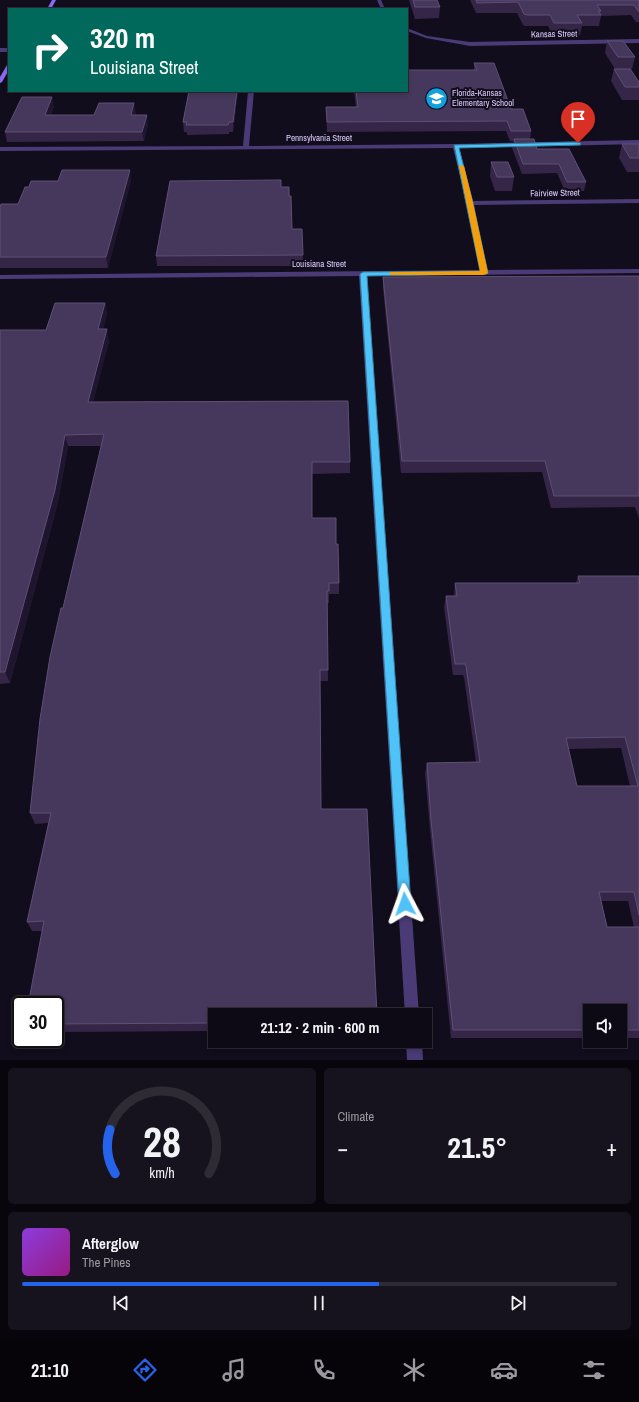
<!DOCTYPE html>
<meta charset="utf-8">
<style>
body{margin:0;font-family:"Archivo Narrow",sans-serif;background:#17131e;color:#f1f3f6;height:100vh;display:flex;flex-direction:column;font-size:15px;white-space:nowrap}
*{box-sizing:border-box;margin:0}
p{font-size:13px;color:#9b9aa0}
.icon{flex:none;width:22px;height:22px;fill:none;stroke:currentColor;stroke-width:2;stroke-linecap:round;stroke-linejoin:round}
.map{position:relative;height:1060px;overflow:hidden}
.sheet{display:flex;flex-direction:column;gap:8px;padding:8px;background:#08060c;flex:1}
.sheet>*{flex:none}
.top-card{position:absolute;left:8px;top:8px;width:400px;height:84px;border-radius:0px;box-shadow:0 2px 6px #0003,0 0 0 1px #2e2b34;background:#00695c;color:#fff;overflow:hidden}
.buttons{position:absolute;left:583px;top:1004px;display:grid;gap:8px}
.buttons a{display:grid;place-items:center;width:44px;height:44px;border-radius:0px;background:#0e0a15;box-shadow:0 2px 6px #0003,0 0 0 1px #2e2b34;font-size:20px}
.speed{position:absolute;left:12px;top:996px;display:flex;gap:8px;font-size:20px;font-weight:700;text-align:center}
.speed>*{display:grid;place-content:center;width:52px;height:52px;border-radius:50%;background:#0e0a15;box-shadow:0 2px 6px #0003,0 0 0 1px #2e2b34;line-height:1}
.speed .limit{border:2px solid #111;border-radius:6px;background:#fff;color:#111}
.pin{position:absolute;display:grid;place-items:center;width:34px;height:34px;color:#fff;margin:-41px -17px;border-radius:50% 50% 50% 0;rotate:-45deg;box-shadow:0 0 4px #0007}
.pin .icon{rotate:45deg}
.me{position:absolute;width:44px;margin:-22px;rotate:356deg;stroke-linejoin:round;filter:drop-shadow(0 0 3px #0008)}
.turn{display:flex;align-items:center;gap:14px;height:84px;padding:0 16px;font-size:18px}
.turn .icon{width:52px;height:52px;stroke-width:2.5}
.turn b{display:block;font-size:28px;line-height:34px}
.big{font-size:30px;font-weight:800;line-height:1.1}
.sheet .widget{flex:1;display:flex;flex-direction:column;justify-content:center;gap:6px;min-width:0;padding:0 14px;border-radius:6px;background:#17131e}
.sheet .dial{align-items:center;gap:0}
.dial svg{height:104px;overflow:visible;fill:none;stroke:#2e2b34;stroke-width:7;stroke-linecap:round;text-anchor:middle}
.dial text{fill:#f1f3f6;stroke:none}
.song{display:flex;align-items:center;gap:12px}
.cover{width:48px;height:48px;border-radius:6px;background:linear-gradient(135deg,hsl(270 70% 55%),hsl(310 70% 35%))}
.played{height:4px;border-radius:2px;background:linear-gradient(90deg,#2563eb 60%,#2e2b34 60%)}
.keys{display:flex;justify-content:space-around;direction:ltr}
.heat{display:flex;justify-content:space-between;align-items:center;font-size:22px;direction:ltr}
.sheet .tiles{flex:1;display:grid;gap:8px;grid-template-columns:1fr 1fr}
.widget:last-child{grid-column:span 2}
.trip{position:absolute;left:208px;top:1008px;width:224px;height:40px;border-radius:0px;background:#0e0a15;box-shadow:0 2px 6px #0003,0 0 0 1px #2e2b34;font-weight:800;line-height:40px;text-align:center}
.dock{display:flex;height:64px;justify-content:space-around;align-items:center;background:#060408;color:#9b9aa0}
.dock .icon{width:28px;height:28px}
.dock .active{color:#2563eb}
.dock b{font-size:18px;color:#f1f3f6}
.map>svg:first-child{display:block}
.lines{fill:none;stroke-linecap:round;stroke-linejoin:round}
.street{fill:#4a3b77;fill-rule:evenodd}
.secondary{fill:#8a6af3;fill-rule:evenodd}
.wall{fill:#352648;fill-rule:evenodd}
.shaded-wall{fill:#1f152f}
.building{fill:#46385c;stroke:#5e4f75;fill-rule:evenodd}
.route{fill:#4fc3f7;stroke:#337fa1}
.slow{fill:#f59e0b}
.labels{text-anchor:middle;stroke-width:4;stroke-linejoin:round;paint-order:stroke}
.far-street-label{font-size:9px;fill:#dbcbfb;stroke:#120d1c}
.far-poi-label{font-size:9px;fill:#dbcbfb;stroke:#120d1c;text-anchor:start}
</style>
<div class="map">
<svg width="639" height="1060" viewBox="0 0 639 1060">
<rect width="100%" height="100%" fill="#120d1c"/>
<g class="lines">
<g class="street">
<polygon points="377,0 381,0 385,9 381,9"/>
<polygon points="407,28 427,36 470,42 639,39 639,43 470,46 426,38 407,31"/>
<rect x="0" y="48" width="9" height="4"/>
<polygon points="248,91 254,91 249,146 456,144 639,140 639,144 459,148 473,201 639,199 639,203 474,205 487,270 639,269 639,273 367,276 419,1015 405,1015 359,276 0,279 0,275 480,270 467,203 453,148 0,151 0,147 243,146"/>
<polygon points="406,1041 422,1041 423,1060 407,1060"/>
</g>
<g class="secondary">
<polygon points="52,0 56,0 51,9 47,9"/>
<polygon points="9,64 9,70 2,82 0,83 0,77 7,65"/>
</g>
</g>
<g class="wall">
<polygon points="409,0 437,0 440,7 439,18 415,19"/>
<polygon points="470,0 639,0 639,22 636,22 631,15 601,16 599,26 582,26 580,35 552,34 548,26 525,26 523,25 517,13 476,13"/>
<polygon points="607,41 635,57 632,69 631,69 639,82 639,100 622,100 611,81 614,69 615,69 605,53"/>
<polygon points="474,63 511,109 531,131 530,139 537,149 586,182 584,191 565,191 557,173 522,174 512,148 513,141 510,141 506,131 327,132 326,107 356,107 354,91 407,91 474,70"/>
<polygon points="189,91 238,91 233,132 229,132 229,134 187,135 187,132 184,132 183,122"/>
<polygon points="54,106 51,115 94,115 136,112 135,115 148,124 144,141 7,142 5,132"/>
<polygon points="622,144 639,144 639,172 627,172 619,158"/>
<polygon points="491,162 514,177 512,191 495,191 490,176"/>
<polygon points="131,180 108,268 0,268 0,207 18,204 29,187"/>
<polygon points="281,187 289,187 292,229 302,229 303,266 157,266 156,256"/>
<polygon points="639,276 639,518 635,507 551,508 542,472 401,473 383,288 383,277"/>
<polygon points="105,303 107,314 103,329 109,341 93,402 350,462 350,473 312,474 312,518 336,544 339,583 339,594 329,594 329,603 327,603 328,681 320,681 215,1015 215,1031 55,1032 55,1005 43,931 32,931 27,922 48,823 35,824 30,813 63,608 101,446 68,446 58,502 10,683 0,684 0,330 46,330"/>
<path d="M578 576H639V1038H620V1011H590V1038H451L430 830 425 773 427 763 476 762 464 677 463 675H453L444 607 446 596H454L455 583H576ZM621 748 630 786H577L569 749ZM601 901H628L634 927H607Z"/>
</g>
<g class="shaded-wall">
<polygon points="237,91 238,91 233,132 233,122"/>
<polygon points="52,97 54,106 47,125 45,115"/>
<polygon points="134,103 136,112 132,124 131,115"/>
<polygon points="147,115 148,124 144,141 142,132"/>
<polygon points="130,170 131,180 108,268 106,257"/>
<polygon points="105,303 107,314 100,341 98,329"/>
<polygon points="107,329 109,341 90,414 88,402"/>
<polygon points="65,435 68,446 58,502 10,683 5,672"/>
</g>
<g class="building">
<polygon points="413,0 437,0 440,7 415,7"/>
<polygon points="476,0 639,0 639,11 638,11 634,5 597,5 601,11 598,11 601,15 577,15 582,23 554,23 550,15 527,15 524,14 518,2 477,3"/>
<polygon points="607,41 623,41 635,57 618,57"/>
<polygon points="474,63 494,63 511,109 523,109 531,131 511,131 507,121 327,122 326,107 358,107 356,91 407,91 407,70 477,70"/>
<polygon points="614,69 630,69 639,82 639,87 625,87"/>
<polygon points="189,91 237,91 233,122 229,122 228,125 186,125 187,122 183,122"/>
<polygon points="22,97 52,97 45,115 94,115 99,103 134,103 131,115 147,115 142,132 5,132"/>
<polygon points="514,139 534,139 537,149 569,149 586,182 567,182 559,164 523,164"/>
<polygon points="622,144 639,144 639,158 630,158"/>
<polygon points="491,162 508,162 514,177 497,177"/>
<polygon points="62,170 130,170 106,257 0,257 0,207 1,204 18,204 25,187 29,187 31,181 58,181"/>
<polygon points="281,180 281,187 289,187 289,196 291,196 292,229 302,229 303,255 156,256 170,181"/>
<polygon points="639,276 639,496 554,496 545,461 402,461 383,277"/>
<polygon points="55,303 105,303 98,329 107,329 88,402 348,401 350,462 312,462 312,518 336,518 336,544 338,544 339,583 329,583 329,591 327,591 328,670 320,670 321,809 367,809 377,1015 215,1015 215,1023 55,1024 55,1005 28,1005 44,921 27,922 51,813 30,813 40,719 50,657 61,608 63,608 104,434 65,435 55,490 5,672 0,672 0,330 46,330"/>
<path d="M578 576H639V915L634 892H599L607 927H639V1030H620V1011H590V1030H453L431 820 427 763 480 762 466 666 465 664H455L446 596H457L455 583H580ZM625 737 638 786H577L566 738Z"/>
</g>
<polygon class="route" points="578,142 581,143 580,145 459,148 473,203 488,273 487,274 367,276 411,904 409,909 405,911 400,909 399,904 360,274 363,272 480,271 454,145"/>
<polygon class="slow" points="459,165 464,166 473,203 488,273 484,275 390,275 390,272 392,272 480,271"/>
<defs>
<symbol id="school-disc" viewBox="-11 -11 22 22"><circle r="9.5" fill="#12a1e0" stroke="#120d1c"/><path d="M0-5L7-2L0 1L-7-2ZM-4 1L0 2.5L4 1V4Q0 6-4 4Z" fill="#fff"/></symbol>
</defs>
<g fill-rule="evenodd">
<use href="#school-disc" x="424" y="86" width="25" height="25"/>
</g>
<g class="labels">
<g class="far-street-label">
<text transform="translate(554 34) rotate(-1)" y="3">Kansas Street</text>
<text x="319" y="141">Pennsylvania Street</text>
<text transform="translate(555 193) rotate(-1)" y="3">Fairview Street</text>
<text x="319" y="267">Louisiana Street</text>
</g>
<g class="far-poi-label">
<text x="452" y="96">Florida-Kansas<tspan x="452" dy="10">Elementary School</tspan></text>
</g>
</g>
</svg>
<div class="buttons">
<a><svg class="icon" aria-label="sound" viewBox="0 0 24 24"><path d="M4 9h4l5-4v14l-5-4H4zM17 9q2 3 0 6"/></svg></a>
</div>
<div class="speed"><div class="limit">30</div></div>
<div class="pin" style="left:578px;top:143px;background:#d93025"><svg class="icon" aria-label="arrive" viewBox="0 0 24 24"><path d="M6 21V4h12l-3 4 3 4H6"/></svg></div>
<svg class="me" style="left:405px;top:904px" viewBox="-20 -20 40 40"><path d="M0-17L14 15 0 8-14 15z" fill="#4fc3f7" stroke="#fff" stroke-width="4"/></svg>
<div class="trip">21:12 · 2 min · 600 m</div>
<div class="top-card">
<div class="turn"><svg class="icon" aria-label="right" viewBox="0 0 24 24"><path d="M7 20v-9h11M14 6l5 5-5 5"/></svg><div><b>320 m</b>Louisiana Street</div></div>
</div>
</div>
<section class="sheet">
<div class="tiles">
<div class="widget dial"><svg viewBox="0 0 100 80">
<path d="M14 69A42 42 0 1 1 86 69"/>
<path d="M14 69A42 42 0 0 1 10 35" stroke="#2563eb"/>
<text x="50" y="56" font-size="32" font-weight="700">28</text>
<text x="50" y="72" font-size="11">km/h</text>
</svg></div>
<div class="widget"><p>Climate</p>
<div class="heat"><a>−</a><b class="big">21.5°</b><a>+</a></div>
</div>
<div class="widget">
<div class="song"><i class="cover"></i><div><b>Afterglow</b><p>The Pines</p></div></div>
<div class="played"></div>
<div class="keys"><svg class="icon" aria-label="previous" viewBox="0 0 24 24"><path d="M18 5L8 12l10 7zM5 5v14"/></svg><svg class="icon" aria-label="pause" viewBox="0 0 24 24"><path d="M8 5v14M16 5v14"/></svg><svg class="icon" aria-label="next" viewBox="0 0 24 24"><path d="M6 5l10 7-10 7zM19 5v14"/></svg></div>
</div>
</div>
</section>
<nav class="dock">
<b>21:10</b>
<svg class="icon active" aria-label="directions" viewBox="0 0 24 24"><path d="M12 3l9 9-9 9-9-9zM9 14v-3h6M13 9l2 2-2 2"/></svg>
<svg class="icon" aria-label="music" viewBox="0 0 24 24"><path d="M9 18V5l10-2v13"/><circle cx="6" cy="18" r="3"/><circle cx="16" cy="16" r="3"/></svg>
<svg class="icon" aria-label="phone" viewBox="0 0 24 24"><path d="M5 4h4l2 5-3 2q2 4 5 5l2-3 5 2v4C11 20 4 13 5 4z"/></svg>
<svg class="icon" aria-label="climate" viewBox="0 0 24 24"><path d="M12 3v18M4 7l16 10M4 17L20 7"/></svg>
<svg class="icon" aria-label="car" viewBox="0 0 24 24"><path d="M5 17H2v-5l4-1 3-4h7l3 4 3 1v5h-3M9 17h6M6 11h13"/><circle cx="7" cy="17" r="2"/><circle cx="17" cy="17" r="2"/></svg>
<svg class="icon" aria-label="filters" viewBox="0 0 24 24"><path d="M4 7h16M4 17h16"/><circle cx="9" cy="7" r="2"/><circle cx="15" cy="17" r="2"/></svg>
</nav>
